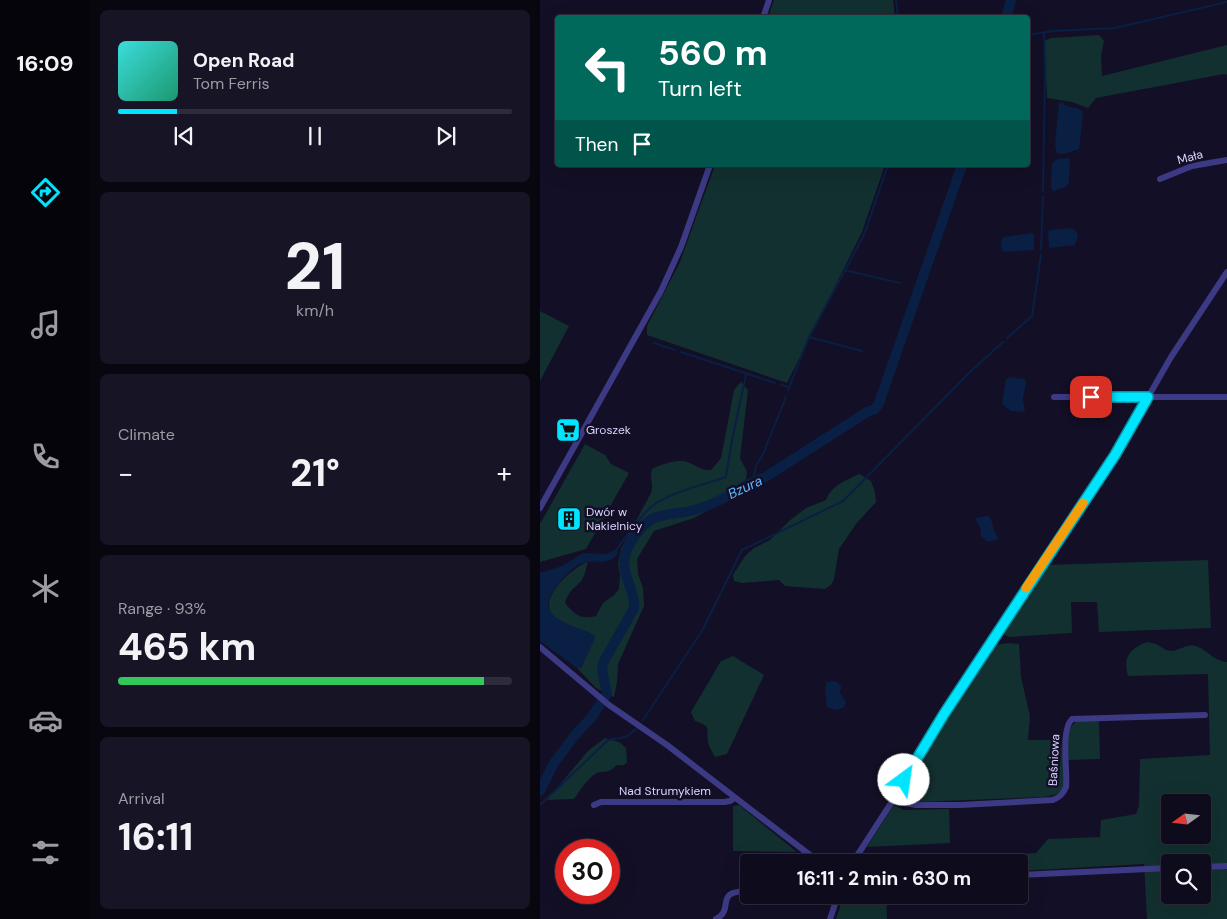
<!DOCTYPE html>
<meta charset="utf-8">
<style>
body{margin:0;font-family:"DM Sans",sans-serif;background:#171425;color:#f1f3f6;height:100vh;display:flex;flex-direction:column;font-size:19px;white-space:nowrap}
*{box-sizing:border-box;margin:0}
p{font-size:16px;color:#9b9ba3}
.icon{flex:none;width:28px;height:28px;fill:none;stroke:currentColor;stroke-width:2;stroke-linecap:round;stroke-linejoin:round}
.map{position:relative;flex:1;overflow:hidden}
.drawer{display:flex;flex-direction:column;gap:10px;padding:10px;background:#08060f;width:450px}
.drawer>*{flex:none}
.hud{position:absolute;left:15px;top:15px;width:475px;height:152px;border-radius:5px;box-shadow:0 5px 20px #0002,0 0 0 1px #2e2b3b;background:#00695c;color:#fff;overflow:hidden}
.needle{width:32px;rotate:255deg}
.tools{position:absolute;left:621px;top:794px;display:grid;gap:10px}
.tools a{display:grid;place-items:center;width:50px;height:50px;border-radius:5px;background:#0e0b1c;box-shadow:0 5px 20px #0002,0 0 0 1px #2e2b3b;font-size:25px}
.speed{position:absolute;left:15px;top:839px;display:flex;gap:10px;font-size:25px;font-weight:700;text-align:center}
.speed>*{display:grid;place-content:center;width:65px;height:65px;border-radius:50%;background:#0e0b1c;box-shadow:0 5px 20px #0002,0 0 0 1px #2e2b3b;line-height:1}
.speed .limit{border:8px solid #d22;background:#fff;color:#111}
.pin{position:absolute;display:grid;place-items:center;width:42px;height:42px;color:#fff;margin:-21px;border-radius:10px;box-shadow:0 2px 8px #0006}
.me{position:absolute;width:55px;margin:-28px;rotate:31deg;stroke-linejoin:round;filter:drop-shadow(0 0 4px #0008)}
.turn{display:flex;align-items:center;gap:18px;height:105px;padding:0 20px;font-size:22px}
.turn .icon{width:65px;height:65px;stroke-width:2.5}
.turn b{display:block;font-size:35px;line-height:42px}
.then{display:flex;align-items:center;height:48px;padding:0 20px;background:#0003;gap:10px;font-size:19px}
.big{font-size:38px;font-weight:700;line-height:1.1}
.drawer .tile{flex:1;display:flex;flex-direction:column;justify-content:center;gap:8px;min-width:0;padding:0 18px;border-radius:8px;background:#171425}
.drawer .dial{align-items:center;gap:0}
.dial b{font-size:65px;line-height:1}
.song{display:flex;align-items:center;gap:15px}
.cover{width:60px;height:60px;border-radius:8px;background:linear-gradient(135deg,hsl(180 70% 55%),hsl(160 70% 35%))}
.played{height:5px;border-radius:2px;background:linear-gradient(90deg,#00e5ff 15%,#2e2b3b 15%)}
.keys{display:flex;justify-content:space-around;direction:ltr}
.heat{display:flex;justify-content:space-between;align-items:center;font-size:28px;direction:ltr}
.charge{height:8px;border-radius:4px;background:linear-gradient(90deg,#34c759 93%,#2e2b3b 0)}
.trip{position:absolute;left:200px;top:854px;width:288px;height:50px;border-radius:5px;background:#0e0b1c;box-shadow:0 5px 20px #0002,0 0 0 1px #2e2b3b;font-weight:700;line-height:50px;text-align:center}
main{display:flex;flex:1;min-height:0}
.tab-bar{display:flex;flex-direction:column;width:90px;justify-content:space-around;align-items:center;background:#06040b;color:#9b9ba3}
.tab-bar .icon{width:35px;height:35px}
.tab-bar .selected{color:#00e5ff}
.tab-bar b{font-size:22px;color:#f1f3f6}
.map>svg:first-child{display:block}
.green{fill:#12302f;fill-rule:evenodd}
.water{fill:#0a1f44}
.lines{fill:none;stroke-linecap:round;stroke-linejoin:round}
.stream{stroke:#0a1f44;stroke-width:2}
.river{stroke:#0a1f44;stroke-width:10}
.minor{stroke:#3d3a85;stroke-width:6}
.route-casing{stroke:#0095a6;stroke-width:12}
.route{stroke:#00e5ff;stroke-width:9}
.slow{stroke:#f59e0b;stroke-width:9}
.labels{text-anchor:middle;stroke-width:5;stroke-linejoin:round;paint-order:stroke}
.street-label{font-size:12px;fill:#d9d4ff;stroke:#130f26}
.poi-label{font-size:12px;fill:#d9d4ff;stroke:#130f26;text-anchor:start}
.water-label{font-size:14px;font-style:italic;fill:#62b6ff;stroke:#130f26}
</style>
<main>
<nav class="tab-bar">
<b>16:09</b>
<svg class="icon selected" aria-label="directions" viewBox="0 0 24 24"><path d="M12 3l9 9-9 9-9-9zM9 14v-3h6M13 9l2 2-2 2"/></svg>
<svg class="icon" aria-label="music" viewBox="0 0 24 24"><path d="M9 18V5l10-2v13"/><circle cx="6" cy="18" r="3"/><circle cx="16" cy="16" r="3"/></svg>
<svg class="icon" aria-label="phone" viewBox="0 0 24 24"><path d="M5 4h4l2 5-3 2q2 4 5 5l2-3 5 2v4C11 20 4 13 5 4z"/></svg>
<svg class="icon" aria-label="climate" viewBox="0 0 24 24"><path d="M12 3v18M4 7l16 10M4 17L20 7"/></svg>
<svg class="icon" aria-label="car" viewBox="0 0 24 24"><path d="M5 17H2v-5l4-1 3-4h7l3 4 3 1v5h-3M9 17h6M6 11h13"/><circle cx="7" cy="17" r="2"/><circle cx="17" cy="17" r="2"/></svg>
<svg class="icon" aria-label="filters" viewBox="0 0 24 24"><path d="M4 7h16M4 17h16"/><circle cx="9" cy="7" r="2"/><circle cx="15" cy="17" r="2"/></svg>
</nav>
<section class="drawer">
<div class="tile">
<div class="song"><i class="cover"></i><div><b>Open Road</b><p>Tom Ferris</p></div></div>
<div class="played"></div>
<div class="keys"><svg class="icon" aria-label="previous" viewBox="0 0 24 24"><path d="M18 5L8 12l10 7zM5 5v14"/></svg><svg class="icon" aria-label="pause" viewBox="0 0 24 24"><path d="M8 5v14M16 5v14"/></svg><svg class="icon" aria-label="next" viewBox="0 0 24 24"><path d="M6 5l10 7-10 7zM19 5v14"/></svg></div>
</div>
<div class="tile dial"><b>21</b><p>km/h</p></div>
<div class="tile"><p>Climate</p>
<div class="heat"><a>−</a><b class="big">21°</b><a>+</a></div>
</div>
<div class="tile"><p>Range · 93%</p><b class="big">465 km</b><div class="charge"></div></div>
<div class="tile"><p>Arrival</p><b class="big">16:11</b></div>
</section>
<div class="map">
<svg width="687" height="919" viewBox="0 0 687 919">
<rect width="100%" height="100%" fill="#130f26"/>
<g class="green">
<polygon points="234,0 353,0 355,17 228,17"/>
<polygon points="559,35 564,41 561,56 562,76 687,45 687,75 684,74 556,98 548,108 532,102 507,98 504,41 511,38"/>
<polygon points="175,165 345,165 322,232 247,383 107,335 107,326 140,262"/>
<polygon points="0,311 29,326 0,381"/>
<path d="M201 382 208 390 200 458 207 472 204 491 154 518 114 531 97 559 98 574 103 588 104 606 78 664 77 682 74 697 56 688 37 668H41L55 637 52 634C41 629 17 623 11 613 0 596 34 566 48 562 46 568 45 576 41 581 34 589 28 591 25 603 35 615 41 620 56 616L63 603 74 595 79 589 80 575 78 563 81 549 111 493C114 485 109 478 112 469 120 465 135 460 144 461 154 463 160 471 171 470L181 458 194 390Z"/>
<polygon points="45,444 65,455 71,464 89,473 46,549 0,562 0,524"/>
<path d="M319 474 331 481 335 492 336 502 316 524 299 549 294 579 291 585 285 589 245 586 239 580 202 583 194 581 193 575 205 556 214 548 230 540 249 521 266 508 286 500C292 485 305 481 319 474Z"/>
<polygon points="668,560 671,628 559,632 557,602 531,602 532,633 469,637 462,633 506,565"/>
<path d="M607 642C610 643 615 643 618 645 624 648 625 651 632 651 640 650 647 644 655 646 669 650 671 660 687 662V919H607L604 864 479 871V862H353L496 853 508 839 560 837 561 820 596 814 599 806 600 759 670 755 668 674 588 676C583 657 589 649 607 642ZM630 802H662V835H630ZM630 862H662V895H630Z"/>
<path d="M468 643 479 644 481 677 490 716 488 740H521C522 750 527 782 522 790 518 795 509 796 503 797L379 802 365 799 360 795 418 700 450 651 456 645Z"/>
<path d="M193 656 224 675 187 754 175 757C173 753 169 747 168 742 166 727 172 727 155 721L151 712 181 661Z"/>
<path d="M539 720 559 721 560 759 528 760C528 746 524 727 539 720Z"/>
<path d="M65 738 79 742 86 748 87 762 84 765H77C66 776 63 769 55 774 46 780 40 791 34 799L7 800 48 751Z"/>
<polygon points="199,805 257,852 193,851 193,806"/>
<polygon points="354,805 364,810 409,809 410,843 327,847"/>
<polygon points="304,895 346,895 347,919 296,919"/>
</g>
<g class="water">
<path d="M522 102C529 110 538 105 543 112L539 149 527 153 517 154 515 144 519 103Z"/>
<polygon points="529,158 530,161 529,183 526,187 513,191 511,188 512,163 517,159"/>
<polygon points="531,228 536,231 538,236 535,245 509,248 508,232 510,230"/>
<polygon points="492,233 494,235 494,250 467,252 462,251 461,241 464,237"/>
<polygon points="469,377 484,379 486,381 483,399 485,411 483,412 471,411 462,404 466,379"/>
<path d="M446 516H449C454 524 453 532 459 539L447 542 441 536V530L435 518Z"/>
<path d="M77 549 78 552C70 568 54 558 40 564 30 569 21 580 15 588 12 593 8 600 8 606 9 620 41 629 52 634L55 638 41 668H37L0 641V573L22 566 43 553 64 554 69 553Z"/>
<path d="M295 681 301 685 300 693C303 699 309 701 303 708L295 710 287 707 285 688 287 682Z"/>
</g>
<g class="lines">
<g class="stream">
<polyline points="356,0 358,18"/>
<polyline points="488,35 513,31 575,28 687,2"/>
<polyline points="503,192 505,72 504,32"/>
<polyline points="501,250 503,197"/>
<polyline points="304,270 360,283"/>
<polyline points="269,337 322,351"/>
<polyline points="467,338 492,316 501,255"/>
<polyline points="114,343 135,350"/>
<polyline points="141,352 235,383"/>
<polyline points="241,385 248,387"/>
<polyline points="248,390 269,337 324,235 348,165"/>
<polyline points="215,480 214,475 216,466 223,454 246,397"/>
<path d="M77 549C87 535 98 519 111 507 128 493 165 484 186 477L192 440 206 375"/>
<polyline points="103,720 162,631 202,550 303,501 430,372 463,342"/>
<polyline points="0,805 68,740 86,737 96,729"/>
</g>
<g class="river">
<polyline points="466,18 471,0"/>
<path d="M0 791 14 763 35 735 51 718 67 694 62 670 63 663 94 608C96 592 81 575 85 556 88 543 101 525 112 519 124 513 138 514 150 511 160 509 177 502 186 497 199 490 210 481 224 478L327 412 335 409 339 403 422 165"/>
</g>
<g class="minor">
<polyline points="223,18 229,0"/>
<polyline points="620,179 652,166 687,160"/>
<polyline points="514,397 687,397"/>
<polyline points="0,508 121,291 141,247 170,165"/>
<polyline points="0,647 69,705 127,745 279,862"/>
<path d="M355 797 365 803 376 805H420L513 800C520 797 523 794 526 787 528 770 520 731 532 719L665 715"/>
<polyline points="54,805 61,802 184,802 190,801 195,798"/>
<polyline points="313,862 355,797 404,714 575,455 631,357 687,272"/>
<polyline points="662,867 687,866"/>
<polyline points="479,875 630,868"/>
<path d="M176 919C196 909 172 891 209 891"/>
<polyline points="290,919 298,895"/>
</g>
</g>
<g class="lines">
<defs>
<polyline id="route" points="364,780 404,714 575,455 608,397 551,397"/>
</defs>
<use href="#route" class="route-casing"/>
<use href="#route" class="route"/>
<polyline class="slow" points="486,588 543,503"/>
</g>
<defs>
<symbol id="supermarket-square" viewBox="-11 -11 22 22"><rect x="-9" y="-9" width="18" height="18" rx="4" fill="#00e5ff" stroke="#130f26"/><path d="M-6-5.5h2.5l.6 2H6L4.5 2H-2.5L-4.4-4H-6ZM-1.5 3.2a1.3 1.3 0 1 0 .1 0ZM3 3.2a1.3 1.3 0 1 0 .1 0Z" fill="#111"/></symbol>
<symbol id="building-square" viewBox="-11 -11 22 22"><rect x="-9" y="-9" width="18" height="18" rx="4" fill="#00e5ff" stroke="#130f26"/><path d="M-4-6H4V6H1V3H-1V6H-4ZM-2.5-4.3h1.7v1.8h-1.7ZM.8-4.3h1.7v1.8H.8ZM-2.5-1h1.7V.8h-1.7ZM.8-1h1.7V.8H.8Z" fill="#111"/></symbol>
</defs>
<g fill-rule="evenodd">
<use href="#supermarket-square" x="14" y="416" width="28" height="28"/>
<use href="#building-square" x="15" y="505" width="28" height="28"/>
</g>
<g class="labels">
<g class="street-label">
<text transform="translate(650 157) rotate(-15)" y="4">Mała</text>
<text transform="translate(514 760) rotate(-87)" y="4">Baśniowa</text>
<text x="125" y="795">Nad Strumykiem</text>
</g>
<g class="poi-label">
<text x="46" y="434">Groszek</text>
<text x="46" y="516">Dwór w<tspan x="46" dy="14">Nakielnicy</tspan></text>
</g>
<g class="water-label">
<text transform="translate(205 487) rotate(-25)" y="5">Bzura</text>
</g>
</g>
</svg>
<div class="tools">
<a><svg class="needle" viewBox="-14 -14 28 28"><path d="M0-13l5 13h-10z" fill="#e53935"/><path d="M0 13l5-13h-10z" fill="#9b9ba3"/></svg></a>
<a><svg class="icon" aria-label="search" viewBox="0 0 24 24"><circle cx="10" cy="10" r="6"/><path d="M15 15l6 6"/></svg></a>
</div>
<div class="speed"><div class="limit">30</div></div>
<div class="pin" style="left:551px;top:397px;background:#d93025"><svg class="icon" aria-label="arrive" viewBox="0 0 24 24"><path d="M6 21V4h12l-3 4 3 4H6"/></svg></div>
<svg class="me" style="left:364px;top:780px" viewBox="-20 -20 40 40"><circle r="19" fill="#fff"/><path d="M0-13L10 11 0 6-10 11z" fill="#00e5ff"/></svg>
<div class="trip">16:11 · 2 min · 630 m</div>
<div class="hud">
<div class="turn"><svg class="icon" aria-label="left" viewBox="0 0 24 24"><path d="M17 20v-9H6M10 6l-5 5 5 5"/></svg><div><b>560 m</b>Turn left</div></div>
<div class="then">Then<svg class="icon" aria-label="arrive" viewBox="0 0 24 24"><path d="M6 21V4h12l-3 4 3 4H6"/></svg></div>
</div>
</div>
</main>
